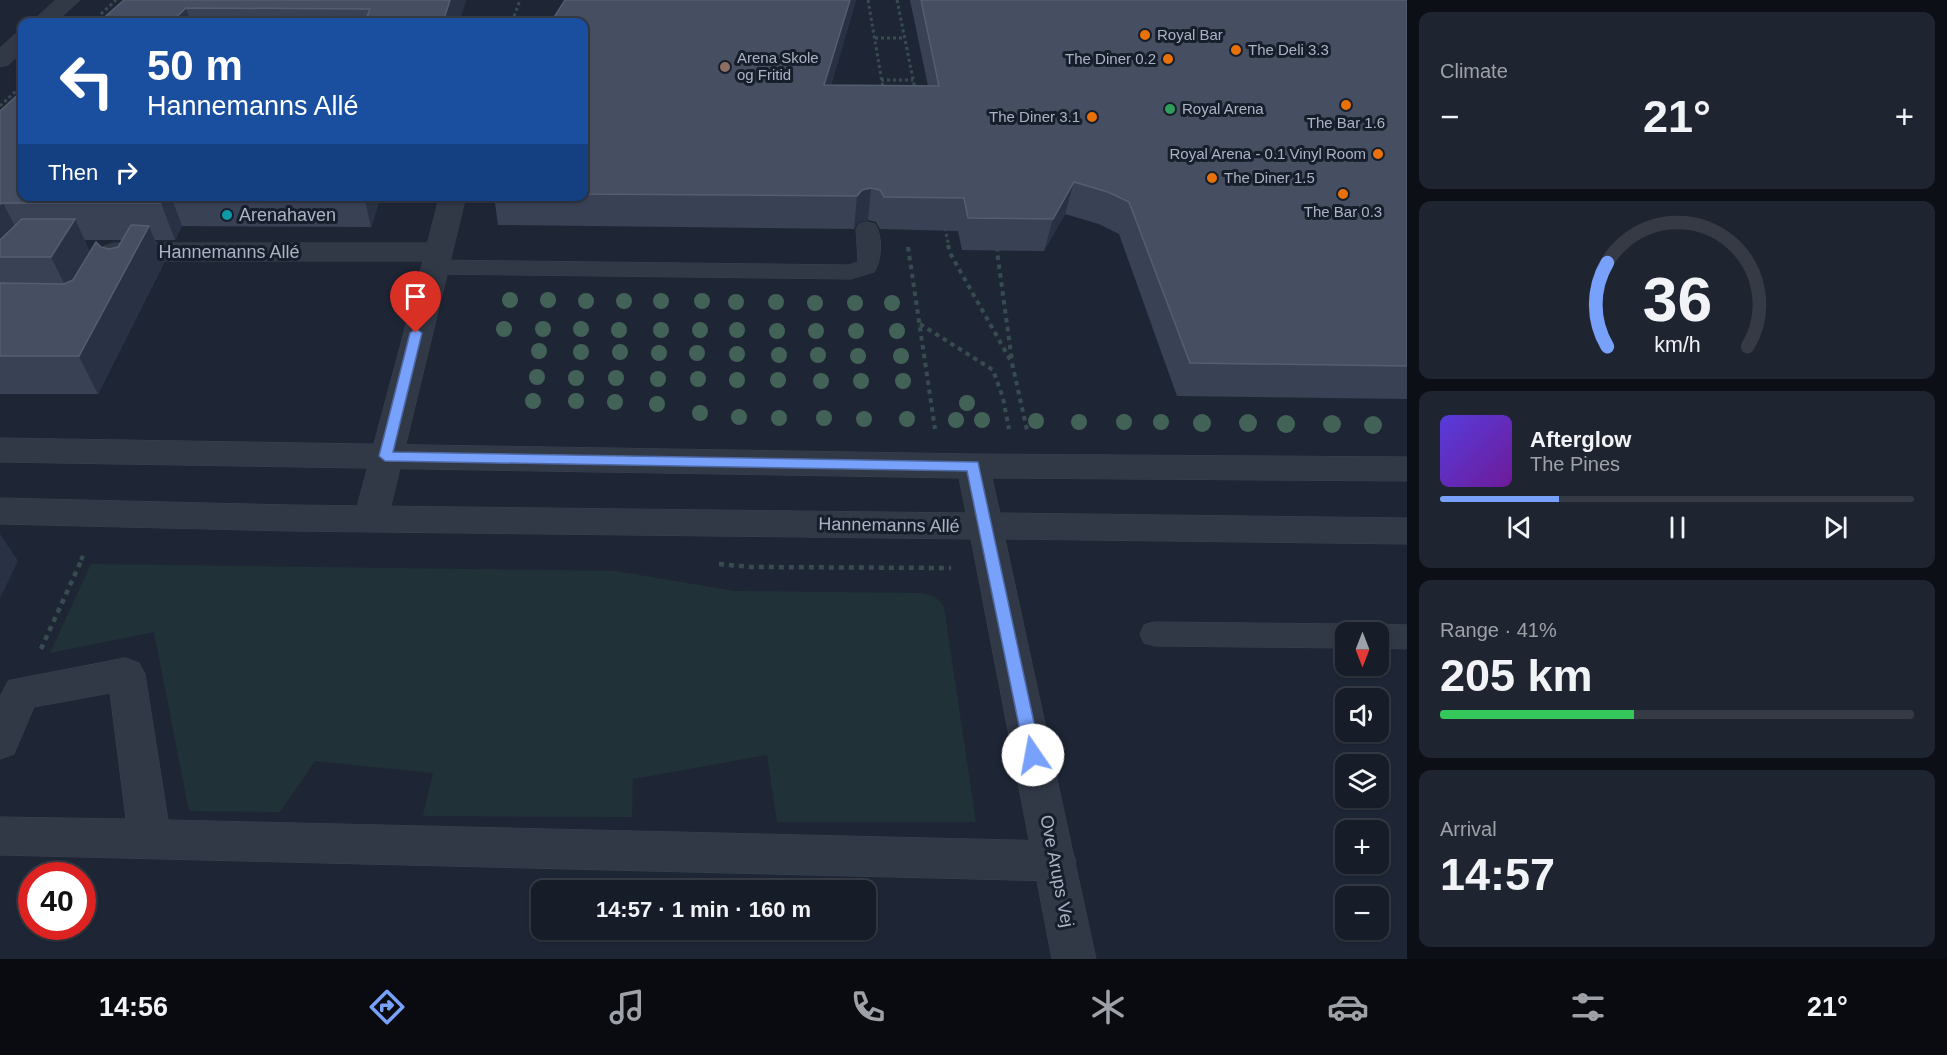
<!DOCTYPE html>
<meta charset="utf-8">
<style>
body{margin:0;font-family:Arial,sans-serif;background:#1f2530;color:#f1f3f6;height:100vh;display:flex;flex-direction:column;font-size:22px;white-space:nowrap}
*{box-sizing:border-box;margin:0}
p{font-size:20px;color:#9ea1a8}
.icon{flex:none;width:33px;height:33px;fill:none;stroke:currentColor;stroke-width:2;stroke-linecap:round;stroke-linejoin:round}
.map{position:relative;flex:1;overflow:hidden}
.details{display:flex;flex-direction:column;gap:12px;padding:12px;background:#0c0f16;width:540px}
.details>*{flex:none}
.hud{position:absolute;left:18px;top:18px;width:570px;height:183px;border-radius:12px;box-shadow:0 2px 4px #0004,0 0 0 2px #353a45;background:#1a4fa0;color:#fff;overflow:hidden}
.needle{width:39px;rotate:180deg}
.buttons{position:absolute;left:1335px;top:622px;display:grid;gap:12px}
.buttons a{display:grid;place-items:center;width:54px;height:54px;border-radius:12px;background:#161c28;box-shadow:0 2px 4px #0004,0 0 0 2px #353a45;font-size:30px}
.speed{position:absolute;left:18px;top:862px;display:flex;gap:12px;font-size:30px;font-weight:700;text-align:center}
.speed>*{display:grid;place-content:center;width:78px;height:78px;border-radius:50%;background:#161c28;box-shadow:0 2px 4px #0004,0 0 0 2px #353a45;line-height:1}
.speed .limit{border:9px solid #d22;background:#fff;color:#111}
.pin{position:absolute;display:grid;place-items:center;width:51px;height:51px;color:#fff;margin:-62px -26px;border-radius:50% 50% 50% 0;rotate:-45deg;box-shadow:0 0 6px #0007}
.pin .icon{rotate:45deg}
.me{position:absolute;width:66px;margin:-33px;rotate:348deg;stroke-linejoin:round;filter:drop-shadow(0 0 4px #0008)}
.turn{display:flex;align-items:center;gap:21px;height:126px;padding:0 30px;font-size:27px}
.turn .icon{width:78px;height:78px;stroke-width:2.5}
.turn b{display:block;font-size:42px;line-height:51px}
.then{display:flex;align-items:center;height:57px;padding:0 30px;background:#0003;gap:12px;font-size:22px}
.big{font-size:45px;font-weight:800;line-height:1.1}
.details .card{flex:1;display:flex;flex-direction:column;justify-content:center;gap:9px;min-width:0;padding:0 21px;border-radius:12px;background:#1f2530}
.details .dial{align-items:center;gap:0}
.dial svg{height:156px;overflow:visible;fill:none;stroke:#353a45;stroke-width:7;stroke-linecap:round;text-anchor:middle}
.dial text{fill:#f1f3f6;stroke:none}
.song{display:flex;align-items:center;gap:18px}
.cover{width:72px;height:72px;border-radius:9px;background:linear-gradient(135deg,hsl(250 70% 55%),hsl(280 70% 35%))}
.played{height:6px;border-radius:3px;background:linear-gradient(90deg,#78a1fc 25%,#353a45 25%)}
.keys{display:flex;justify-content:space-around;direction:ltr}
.heat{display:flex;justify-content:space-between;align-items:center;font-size:33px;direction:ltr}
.charge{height:9px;border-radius:4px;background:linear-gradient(90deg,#34c759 41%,#353a45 0)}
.trip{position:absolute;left:531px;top:880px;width:345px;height:60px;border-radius:12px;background:#161c28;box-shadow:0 2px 4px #0004,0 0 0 2px #353a45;font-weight:800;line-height:60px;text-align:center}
.menu{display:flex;height:96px;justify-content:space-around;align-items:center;background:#090b10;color:#9ea1a8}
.menu .icon{width:42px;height:42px}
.menu .active{color:#78a1fc}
.menu b{font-size:27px;color:#f1f3f6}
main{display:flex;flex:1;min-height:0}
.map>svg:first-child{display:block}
.green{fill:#203237}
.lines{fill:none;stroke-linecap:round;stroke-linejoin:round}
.service-casing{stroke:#3b4250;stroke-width:1}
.minor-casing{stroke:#3b4250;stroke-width:1}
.tertiary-casing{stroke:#3b4250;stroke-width:1}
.path-far2{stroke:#384c50;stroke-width:3;stroke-dasharray:3 3;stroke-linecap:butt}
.path-far1{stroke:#384c50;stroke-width:4;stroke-dasharray:4.5 4.5;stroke-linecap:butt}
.path{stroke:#384c50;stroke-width:4.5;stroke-dasharray:5 5;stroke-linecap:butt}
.service{fill:#313846;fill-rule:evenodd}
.minor{fill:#313846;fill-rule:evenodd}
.tertiary{fill:#313846;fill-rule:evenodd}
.tree{fill:#436257}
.wall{fill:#394255;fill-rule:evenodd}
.shaded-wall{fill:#293244}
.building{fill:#454f61;stroke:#555e71;stroke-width:1.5}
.route{fill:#78a1fc;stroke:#4e69a4;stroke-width:1.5}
.food-dot{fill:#e8710a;stroke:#171e2b;stroke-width:2}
.education-dot{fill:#8d6e63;stroke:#171e2b;stroke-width:2}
.leisure-dot{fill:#2e9e5b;stroke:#171e2b;stroke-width:2}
.culture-dot{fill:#0f9aa8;stroke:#171e2b;stroke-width:2}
.labels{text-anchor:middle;stroke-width:6;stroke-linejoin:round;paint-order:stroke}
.far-poi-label{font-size:15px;fill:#abb3c4;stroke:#171e2b;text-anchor:start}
.poi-label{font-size:18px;fill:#abb3c4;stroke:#171e2b;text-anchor:start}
.street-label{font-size:18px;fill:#abb3c4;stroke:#171e2b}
</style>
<main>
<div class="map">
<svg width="1407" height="959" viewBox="0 0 1407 959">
<rect width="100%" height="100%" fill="#1e2636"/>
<path class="green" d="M91 564 616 571 734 591 920 593C932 595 938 597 944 607L976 822H777L767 755 633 779 632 817 423 816 433 773 315 761 280 812 189 811 154 632 50 653Z"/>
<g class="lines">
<defs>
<g id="service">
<path d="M867 222 875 224C883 236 882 260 874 272L851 279 433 274 425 272 422 267 425 262 433 260 849 265 858 262 856 229 859 224Z"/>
<polygon points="1155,622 1346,624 1357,627 1360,633 1346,633 1346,648 1155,646 1144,643 1140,634 1144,625"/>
<polygon points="1378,624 1407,625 1407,649 1378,648 1378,633 1364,633 1367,627"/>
</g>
<g id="minor">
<polygon points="440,196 466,196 388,518 383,527 371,531 359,527 354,518 423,261 114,261 104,258 100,252 104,246 114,243 427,243"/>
<polygon points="126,658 139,663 145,674 168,820 1055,841 1070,847 1076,861 1070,875 1055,881 0,855 0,817 126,819 110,693 34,707 14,754 0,759 0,697 8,681"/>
</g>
<g id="tertiary">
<polygon points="56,0 80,0 56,22 32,22"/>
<polygon points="22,33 22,52 8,65 0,67 0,48 14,35"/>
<polygon points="0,438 973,454 1407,457 1407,481 992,478 1000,513 1407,518 1407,544 1005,539 1096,959 1052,959 971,539 290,531 0,524 0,498 290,505 966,513 959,478 0,462"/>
</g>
</defs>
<use href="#service" class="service-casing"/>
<use href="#minor" class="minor-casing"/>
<use href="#tertiary" class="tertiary-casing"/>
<g class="path-far2">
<polyline points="868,0 883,88"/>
<polyline points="897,0 915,89"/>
<polyline points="101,14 116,0"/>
<polyline points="512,22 520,0"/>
<polyline points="875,38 905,38"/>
<polyline points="881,80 913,80"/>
<polyline points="0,106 17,90"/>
<polyline points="945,228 949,247"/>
</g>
<g class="path-far1">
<polyline points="948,245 950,253 1012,363 1027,430"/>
<polyline points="908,247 935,429"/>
<polyline points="999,247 997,251 1012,361"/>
<polyline points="920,324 993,370 1003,398 1009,429"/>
<polyline points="81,560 85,552"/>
</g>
<g class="path">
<polyline points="719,564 751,567 951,568"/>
<polyline points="41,649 82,559"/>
</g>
<use href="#service" class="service"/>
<use href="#minor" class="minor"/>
<use href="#tertiary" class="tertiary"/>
</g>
<g class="tree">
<circle cx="510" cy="300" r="8"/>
<circle cx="548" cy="300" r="8"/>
<circle cx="586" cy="301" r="8"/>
<circle cx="624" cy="301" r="8"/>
<circle cx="661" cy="301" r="8"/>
<circle cx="702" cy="301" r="8"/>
<circle cx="736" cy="302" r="8"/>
<circle cx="776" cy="302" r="8"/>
<circle cx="815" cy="303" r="8"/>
<circle cx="855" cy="303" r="8"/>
<circle cx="892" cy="303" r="8"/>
<circle cx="504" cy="329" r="8"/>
<circle cx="543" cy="329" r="8"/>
<circle cx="581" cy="329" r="8"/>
<circle cx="619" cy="330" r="8"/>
<circle cx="661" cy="330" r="8"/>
<circle cx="700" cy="330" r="8"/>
<circle cx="737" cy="330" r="8"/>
<circle cx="777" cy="331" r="8"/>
<circle cx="816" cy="331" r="8"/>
<circle cx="856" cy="331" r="8"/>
<circle cx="897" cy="331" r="8"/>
<circle cx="539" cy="351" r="8"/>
<circle cx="581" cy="352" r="8"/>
<circle cx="620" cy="352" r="8"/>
<circle cx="659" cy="353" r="8"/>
<circle cx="697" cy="353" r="8"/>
<circle cx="737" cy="354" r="8"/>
<circle cx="779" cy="355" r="8"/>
<circle cx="818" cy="355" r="8"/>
<circle cx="858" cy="356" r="8"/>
<circle cx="901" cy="356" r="8"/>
<circle cx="537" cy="377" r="8"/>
<circle cx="576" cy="378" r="8"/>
<circle cx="616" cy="378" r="8"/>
<circle cx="658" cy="379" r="8"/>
<circle cx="698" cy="379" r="8"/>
<circle cx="737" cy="380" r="8"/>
<circle cx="778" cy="380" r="8"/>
<circle cx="821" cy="381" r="8"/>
<circle cx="861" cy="381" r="8"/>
<circle cx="903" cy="381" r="8"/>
<circle cx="533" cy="401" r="8"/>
<circle cx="576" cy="401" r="8"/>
<circle cx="615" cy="402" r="8"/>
<circle cx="967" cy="403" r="8"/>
<circle cx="657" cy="404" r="8"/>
<circle cx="700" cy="413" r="8"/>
<circle cx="739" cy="417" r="8"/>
<circle cx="779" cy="418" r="8"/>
<circle cx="824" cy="418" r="8"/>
<circle cx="864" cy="419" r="8"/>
<circle cx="907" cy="419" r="8"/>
<circle cx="956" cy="420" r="8"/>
<circle cx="982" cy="420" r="8"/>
<circle cx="1036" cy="421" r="8"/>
<circle cx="1079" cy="422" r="8"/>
<circle cx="1124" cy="422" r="8"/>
<circle cx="1161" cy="422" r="8"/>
<circle cx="1202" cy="423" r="9"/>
<circle cx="1248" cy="423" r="9"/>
<circle cx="1286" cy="424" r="9"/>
<circle cx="1332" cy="424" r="9"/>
<circle cx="1373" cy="425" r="9"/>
</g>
<g class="wall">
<polygon points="124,0 466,0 459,22 99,22"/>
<polygon points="565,0 856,0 831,85 928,86 910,0 1407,0 1407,399 1177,396 1119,234 1099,224 1065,214 1044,251 962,250 958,231 880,229 876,222 868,220 858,222 854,229 498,225 494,196 584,196 584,22"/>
<path d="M0 111 22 196H381L371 227 182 226 175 240H155L164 263 98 394H0ZM84 240H122L118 247 109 249 101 247 90 252Z"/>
</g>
<g class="shaded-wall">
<polygon points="450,0 466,0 459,22 443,22"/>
<polygon points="850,0 856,0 822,117 824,85"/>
<polygon points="186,8 191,22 171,22"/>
<polygon points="1074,182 1065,214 1044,251 1053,219"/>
<polygon points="871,188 868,220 858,222 854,229 857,196 862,190"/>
<polygon points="164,196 171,196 182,226 175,240 161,203"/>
<polygon points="364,196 381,196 371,227"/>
<polygon points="3,203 22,240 0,257 0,204"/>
<polygon points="75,219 95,262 73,301 51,257"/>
<polygon points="149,226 164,263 98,394 79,356"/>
<polygon points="0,534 18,561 0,598"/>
</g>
<g class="building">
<polygon points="124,0 450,0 443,22 365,22 370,9 186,8 171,22 99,22"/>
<polygon points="565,0 850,0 824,85 939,86 921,0 1407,0 1407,366 1190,363 1129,202 1108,192 1074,182 1053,219 968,218 964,198 884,197 880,190 871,188 862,190 857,196 584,194 584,22 551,22"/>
<polygon points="22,91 22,196 164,196 161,203 3,203 0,204 0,111"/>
<polygon points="22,219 75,219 51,257 0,257 0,240"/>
<polygon points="131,225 149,226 79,356 0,356 0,283 64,284 73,280 96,242 101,247 109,249 118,247"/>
</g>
<polygon class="route" points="416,329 422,333 393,452 978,462 1041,755 1039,760 1033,762 1027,760 1025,755 967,471 385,461 379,456 410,333"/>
<g class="food-dot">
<circle cx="1145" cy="35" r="6"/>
<circle cx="1236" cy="50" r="6"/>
<circle cx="1168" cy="59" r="6"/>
<circle cx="1346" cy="105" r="6"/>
<circle cx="1092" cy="117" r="6"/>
<circle cx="1378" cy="154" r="6"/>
<circle cx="1212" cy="178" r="6"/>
<circle cx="1343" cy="194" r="6"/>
</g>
<circle class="education-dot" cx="725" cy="67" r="6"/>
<circle class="leisure-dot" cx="1170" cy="109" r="6"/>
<circle class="culture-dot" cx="227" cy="215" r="6"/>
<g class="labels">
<g class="far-poi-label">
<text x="1157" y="40">Royal Bar</text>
<text x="1248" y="55">The Deli 3.3</text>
<text x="737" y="63">Arena Skole<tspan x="737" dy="17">og Fritid</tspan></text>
<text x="1156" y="64" text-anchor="end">The Diner 0.2</text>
<text x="1182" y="114">Royal Arena</text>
<text x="1080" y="122" text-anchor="end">The Diner 3.1</text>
<text x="1346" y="128" text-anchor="middle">The Bar 1.6</text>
<text x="1366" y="159" text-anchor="end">Royal Arena - 0.1 Vinyl Room</text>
<text x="1224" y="183">The Diner 1.5</text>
<text x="1343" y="217" text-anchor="middle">The Bar 0.3</text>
</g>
<g class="poi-label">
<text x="239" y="221">Arenahaven</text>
</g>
<g class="street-label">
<text x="229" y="258">Hannemanns Allé</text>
<text transform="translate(889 525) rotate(1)" y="6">Hannemanns Allé</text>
<text transform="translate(1057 871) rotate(79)" y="6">Ove Arups Vej</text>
</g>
</g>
</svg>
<div class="buttons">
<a><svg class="needle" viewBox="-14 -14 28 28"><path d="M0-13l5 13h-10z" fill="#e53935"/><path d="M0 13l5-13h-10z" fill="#9ea1a8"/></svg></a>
<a><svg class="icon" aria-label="sound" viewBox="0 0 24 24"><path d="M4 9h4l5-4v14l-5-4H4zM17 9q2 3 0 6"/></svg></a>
<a><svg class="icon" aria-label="layers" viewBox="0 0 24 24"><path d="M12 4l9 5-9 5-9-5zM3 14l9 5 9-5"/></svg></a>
<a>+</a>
<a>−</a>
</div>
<div class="speed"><div class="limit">40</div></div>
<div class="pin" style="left:416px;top:333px;background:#d93025"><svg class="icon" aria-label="arrive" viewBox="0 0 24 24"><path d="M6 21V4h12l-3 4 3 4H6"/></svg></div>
<svg class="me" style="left:1033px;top:755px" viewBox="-20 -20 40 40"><circle r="19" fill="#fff"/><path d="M0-13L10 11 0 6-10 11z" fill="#78a1fc"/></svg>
<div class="trip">14:57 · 1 min · 160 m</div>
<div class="hud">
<div class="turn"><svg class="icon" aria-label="left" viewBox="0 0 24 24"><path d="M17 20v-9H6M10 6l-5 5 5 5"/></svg><div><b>50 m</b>Hannemanns Allé</div></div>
<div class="then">Then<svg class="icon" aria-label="right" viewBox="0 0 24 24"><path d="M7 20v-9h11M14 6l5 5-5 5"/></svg></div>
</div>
</div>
<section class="details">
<div class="card"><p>Climate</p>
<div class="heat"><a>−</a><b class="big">21°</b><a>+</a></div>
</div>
<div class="card dial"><svg viewBox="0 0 100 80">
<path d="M14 69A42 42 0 1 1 86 69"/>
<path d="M14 69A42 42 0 0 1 14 26" stroke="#78a1fc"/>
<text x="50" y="56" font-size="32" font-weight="700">36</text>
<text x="50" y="72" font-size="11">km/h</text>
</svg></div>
<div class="card">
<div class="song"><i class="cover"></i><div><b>Afterglow</b><p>The Pines</p></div></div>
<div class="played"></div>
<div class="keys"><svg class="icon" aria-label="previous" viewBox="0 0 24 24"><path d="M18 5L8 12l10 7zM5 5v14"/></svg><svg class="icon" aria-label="pause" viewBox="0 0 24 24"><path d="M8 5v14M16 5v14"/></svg><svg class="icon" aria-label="next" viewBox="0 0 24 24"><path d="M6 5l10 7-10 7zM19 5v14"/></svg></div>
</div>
<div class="card"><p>Range · 41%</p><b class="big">205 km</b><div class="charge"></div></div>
<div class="card"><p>Arrival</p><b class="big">14:57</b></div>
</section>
</main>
<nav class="menu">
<b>14:56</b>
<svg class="icon active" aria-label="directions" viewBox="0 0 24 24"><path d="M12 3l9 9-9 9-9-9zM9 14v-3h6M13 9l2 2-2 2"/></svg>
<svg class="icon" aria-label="music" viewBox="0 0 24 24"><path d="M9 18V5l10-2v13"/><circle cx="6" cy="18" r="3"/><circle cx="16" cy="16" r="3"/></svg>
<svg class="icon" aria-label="phone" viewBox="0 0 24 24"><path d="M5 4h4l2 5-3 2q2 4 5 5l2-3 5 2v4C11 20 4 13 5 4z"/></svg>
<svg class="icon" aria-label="climate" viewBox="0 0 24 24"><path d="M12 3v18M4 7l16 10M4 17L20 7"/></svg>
<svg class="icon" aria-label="car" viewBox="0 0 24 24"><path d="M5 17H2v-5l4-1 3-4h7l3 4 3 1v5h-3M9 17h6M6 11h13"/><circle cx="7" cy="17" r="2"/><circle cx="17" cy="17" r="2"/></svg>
<svg class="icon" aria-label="filters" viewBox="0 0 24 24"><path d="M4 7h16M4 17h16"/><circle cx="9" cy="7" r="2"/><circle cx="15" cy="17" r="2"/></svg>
<b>21°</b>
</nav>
